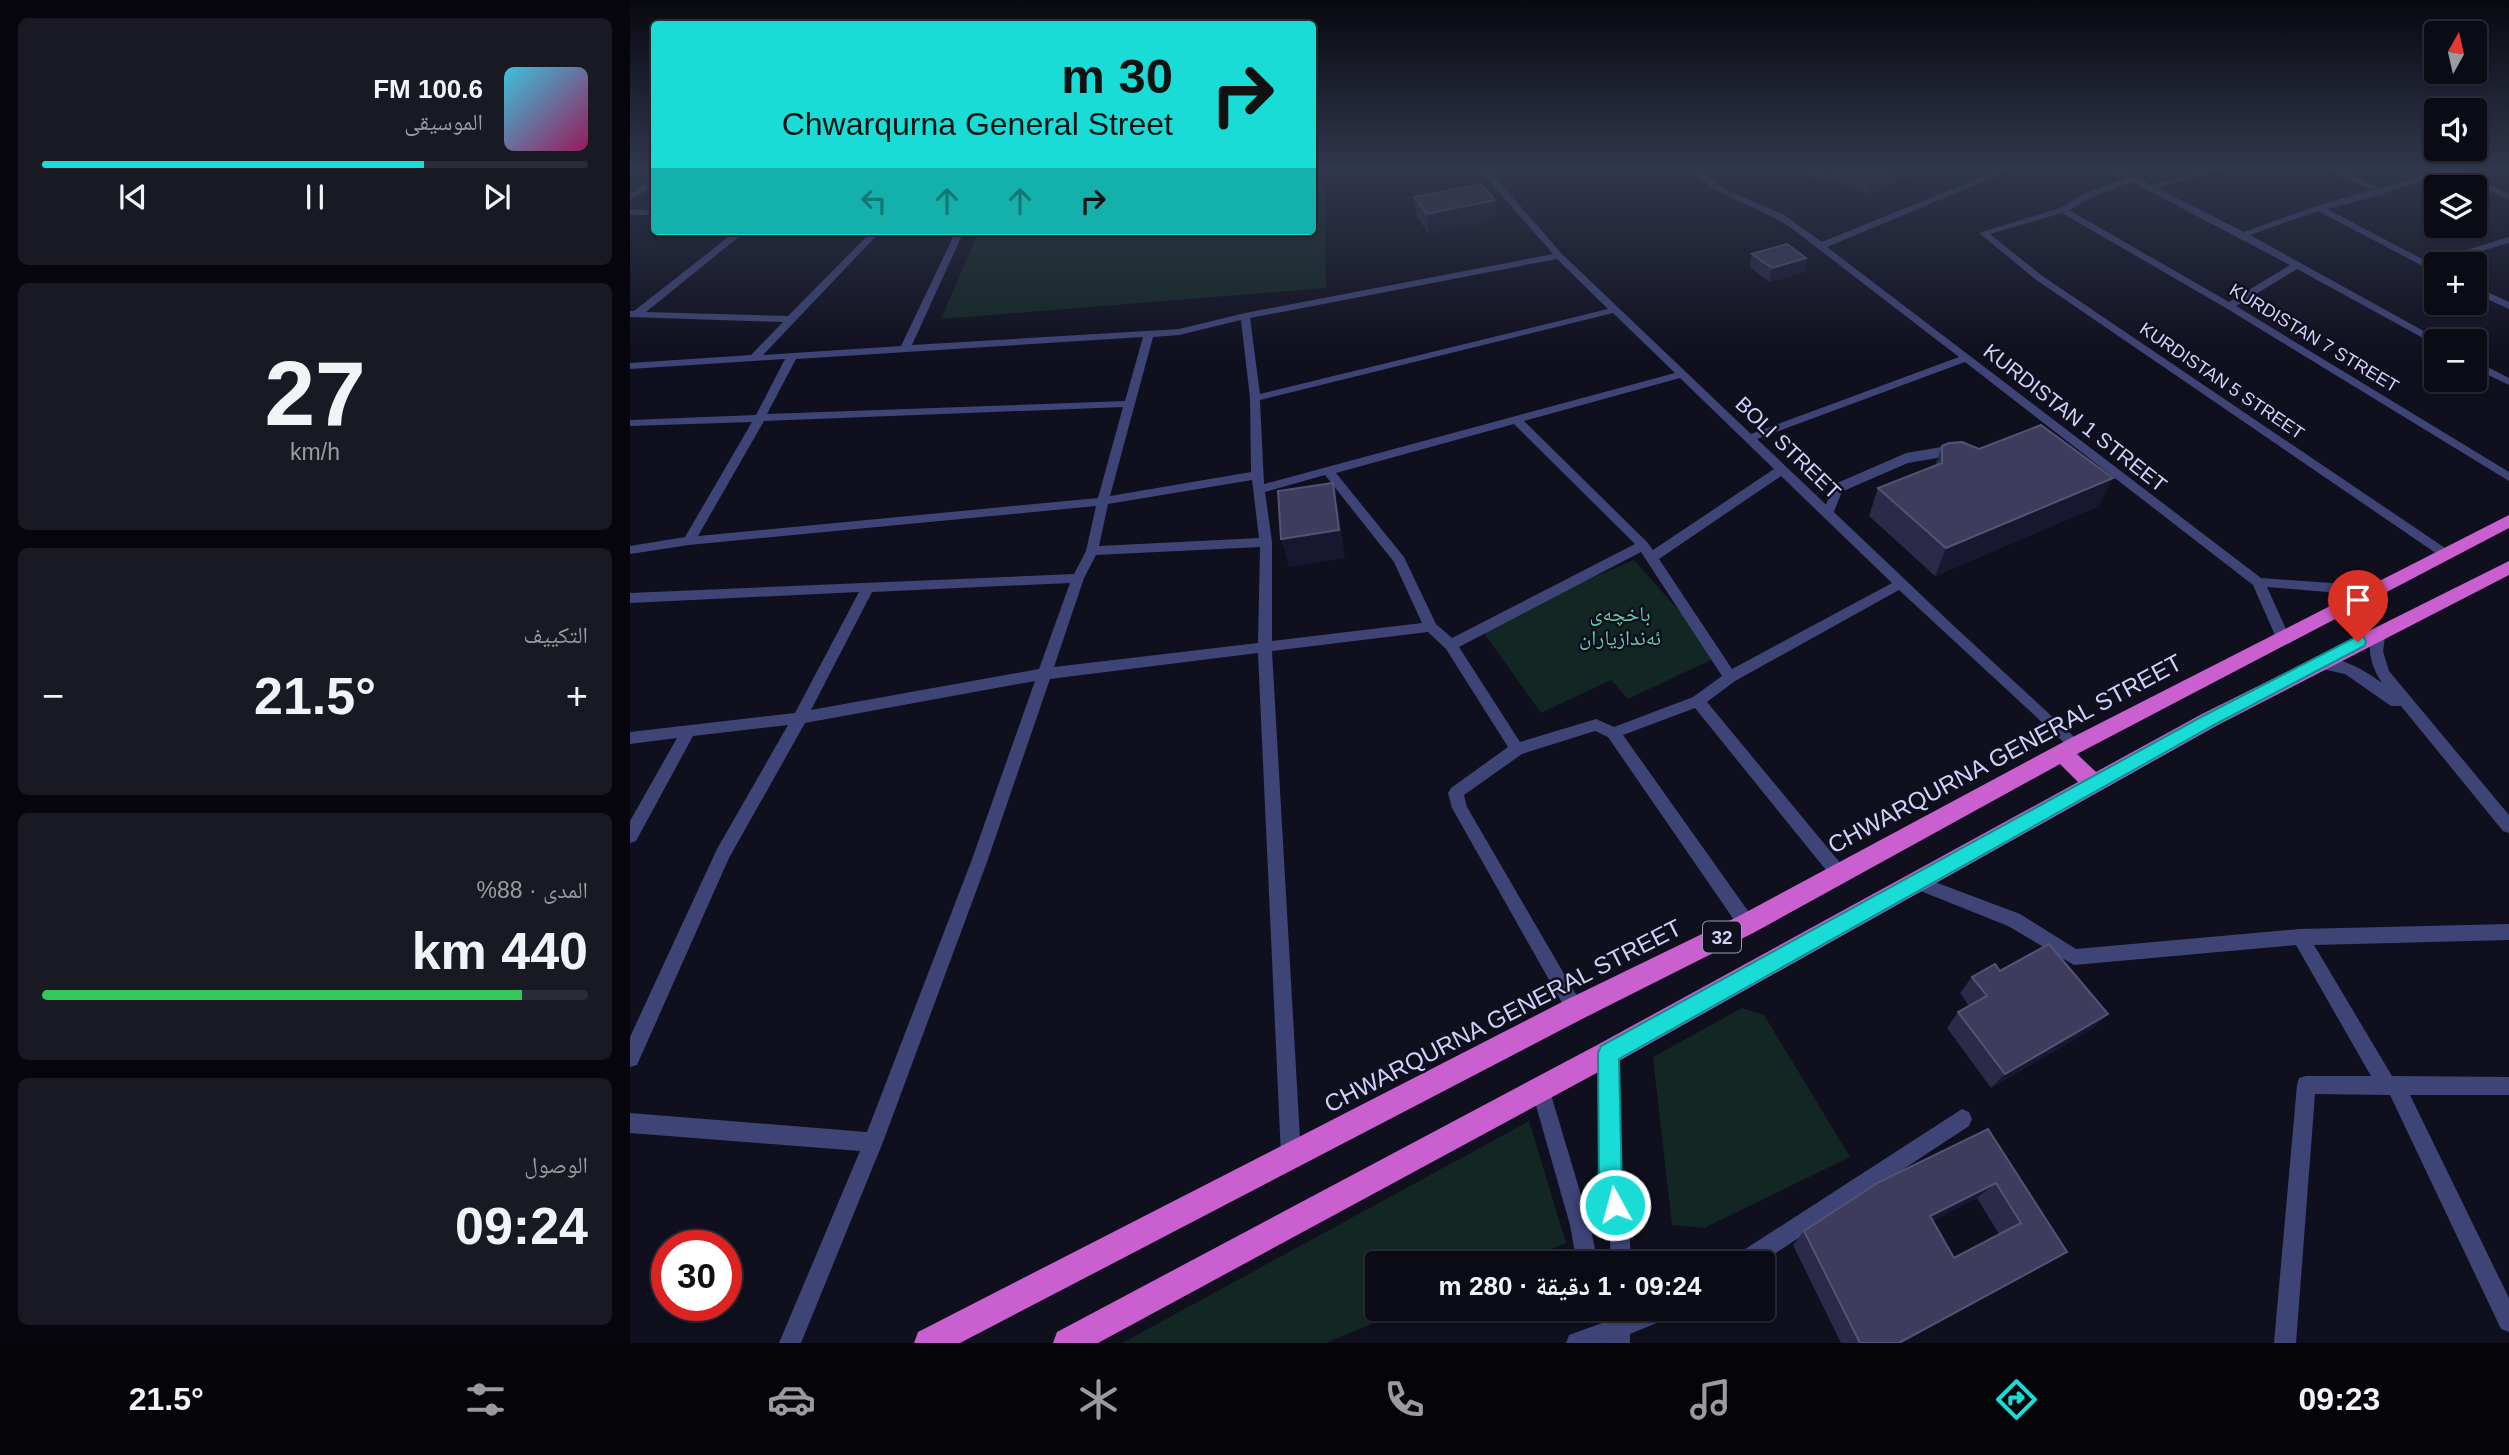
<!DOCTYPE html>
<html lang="ar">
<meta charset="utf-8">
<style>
body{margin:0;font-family:Arial,"Noto Naskh Arabic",sans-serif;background:#191923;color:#f1f3f6;direction:rtl;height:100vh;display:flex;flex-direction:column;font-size:26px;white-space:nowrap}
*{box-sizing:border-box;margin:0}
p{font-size:23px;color:#9a9ba1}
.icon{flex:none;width:38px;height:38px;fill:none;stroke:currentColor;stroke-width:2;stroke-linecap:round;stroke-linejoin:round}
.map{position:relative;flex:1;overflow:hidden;direction:ltr}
.panel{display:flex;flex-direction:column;gap:18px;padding:18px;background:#06060c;width:630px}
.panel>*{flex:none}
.guide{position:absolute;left:21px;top:21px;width:665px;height:214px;border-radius:7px;box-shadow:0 2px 5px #0004,0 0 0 2px #2b2b35;direction:rtl;background:#1adcd6;color:#111;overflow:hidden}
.needle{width:46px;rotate:8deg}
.buttons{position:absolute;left:1794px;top:21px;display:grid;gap:14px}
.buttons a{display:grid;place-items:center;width:63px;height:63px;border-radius:7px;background:#0b0b16;box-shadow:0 2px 5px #0004,0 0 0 2px #2b2b35;font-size:35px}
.speed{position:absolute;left:21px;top:1230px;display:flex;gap:14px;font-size:35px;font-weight:700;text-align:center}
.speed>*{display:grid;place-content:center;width:91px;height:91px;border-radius:50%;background:#0b0b16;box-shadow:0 2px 5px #0004,0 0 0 2px #2b2b35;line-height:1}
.speed .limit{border:10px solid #d22;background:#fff;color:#111}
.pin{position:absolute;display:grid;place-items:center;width:60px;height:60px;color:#fff;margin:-72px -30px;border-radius:50% 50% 50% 0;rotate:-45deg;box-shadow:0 0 7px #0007}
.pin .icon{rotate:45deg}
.me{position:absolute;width:77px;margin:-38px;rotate:353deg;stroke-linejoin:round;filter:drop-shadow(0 0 5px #0008)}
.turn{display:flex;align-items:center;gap:24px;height:147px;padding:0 28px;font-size:32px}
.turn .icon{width:91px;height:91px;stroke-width:2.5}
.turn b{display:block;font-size:49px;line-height:60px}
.lanes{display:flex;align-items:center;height:66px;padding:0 28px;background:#0003;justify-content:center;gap:35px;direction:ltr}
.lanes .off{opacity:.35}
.big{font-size:52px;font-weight:800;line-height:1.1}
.panel .tile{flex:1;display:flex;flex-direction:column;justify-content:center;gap:10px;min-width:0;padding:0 24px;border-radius:10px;background:#191923}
.panel .dial{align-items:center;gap:0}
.dial b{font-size:91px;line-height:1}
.song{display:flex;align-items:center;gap:21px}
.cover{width:84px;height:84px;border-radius:10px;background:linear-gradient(135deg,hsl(190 70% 55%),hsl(330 70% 35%))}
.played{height:7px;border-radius:4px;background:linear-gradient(90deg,#1adcd6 70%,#2b2b35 70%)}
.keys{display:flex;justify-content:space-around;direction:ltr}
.heat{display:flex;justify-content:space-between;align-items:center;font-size:38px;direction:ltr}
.charge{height:10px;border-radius:5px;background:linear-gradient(90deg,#34c759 88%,#2b2b35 0)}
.trip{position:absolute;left:735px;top:1251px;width:410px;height:70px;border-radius:7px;background:#0b0b16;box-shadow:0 2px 5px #0004,0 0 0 2px #2b2b35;font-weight:800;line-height:70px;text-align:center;direction:rtl}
.tab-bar{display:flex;height:112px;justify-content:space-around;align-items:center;background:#040409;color:#9a9ba1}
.tab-bar .icon{width:49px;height:49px}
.tab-bar .selected{color:#1adcd6}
.tab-bar b{font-size:32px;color:#f1f3f6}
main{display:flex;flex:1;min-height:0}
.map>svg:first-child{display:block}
.green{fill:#122723}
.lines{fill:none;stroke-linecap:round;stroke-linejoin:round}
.service{stroke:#3f4477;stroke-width:10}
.minor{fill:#3f4477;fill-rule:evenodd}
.tertiary{fill:#3f4477;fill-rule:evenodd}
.trunk{fill:#ca5fd0;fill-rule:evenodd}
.wall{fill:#2b2a49;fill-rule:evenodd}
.shaded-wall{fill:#191730}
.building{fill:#3d3c5c;stroke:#545375;stroke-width:2;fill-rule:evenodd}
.route{fill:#1adcd6;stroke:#118f8b;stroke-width:2}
.labels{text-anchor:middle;stroke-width:5;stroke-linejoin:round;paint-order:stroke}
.far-street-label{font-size:18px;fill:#d1d1fa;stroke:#0f0f1e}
.shield{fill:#0f0f1e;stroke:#9797b8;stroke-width:2}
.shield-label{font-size:19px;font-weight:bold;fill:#d1d1fa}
.street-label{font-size:21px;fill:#d1d1fa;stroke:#0f0f1e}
.park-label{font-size:21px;fill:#66d0a8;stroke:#0f0f1e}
.near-street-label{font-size:24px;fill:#d1d1fa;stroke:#0f0f1e}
</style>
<main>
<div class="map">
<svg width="1879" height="1343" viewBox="0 0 1879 1343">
<rect width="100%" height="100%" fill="#0f0f1e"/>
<g class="green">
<polygon points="683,169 695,169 696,288 311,319 349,231 682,231"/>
<polygon points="1004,560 1089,656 998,699 981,680 911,713 849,626"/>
<polygon points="1112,1008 1134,1015 1220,1157 1074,1228 1042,1225 1023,1057"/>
<polygon points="899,1121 936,1243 886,1263 747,1264 747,1309 777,1309 696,1343 492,1343"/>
</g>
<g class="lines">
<polyline class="service" points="1198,513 1208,488 1277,458 1324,450"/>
<g class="minor">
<path d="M849 169H858L932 254 1121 434 1329 357 1160 227C1128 205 1087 199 1060 169H1069L1095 189 1154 215 1192 242 1371 169H1383L1197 247 1631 578 1744 586 1751 591 1744 596 1637 587 1660 638 1653 643 1648 642 1623 585 1335 362 1127 439 1326 628 1453 745 1451 749 1446 751 1441 749 1269 590 1105 681 1077 702 1216 870 1218 875 1216 880 1210 882 1204 880 1065 708 993 735 1123 918 1125 924 1123 930 1117 932 1111 930 978 737 965 731 892 754 834 795 837 807 951 1003 954 1009 951 1015 945 1018 939 1015 822 808 818 793 821 788 878 747 816 649 798 632 642 651 671 1156 668 1163 661 1166 654 1163 651 1156 628 653 420 679 357 862 253 1142 171 1343H149L230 1151 0 1133V1113L237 1132 341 862 405 681 175 723 99 858 7 1065 0 1067V1037L87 849 158 725 63 736 6 841 0 843V821L47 738 0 744V732L165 713 229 592 0 603V593L444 574 456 551 466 506 59 545 0 554V546L55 537 122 422 0 426V420L126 415 155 359 0 369V363L121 355 153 322 0 317V311H4L106 231H116L16 312 158 316 242 231H251L133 355 271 346 326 231H334L282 345 549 329 615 313 923 254ZM927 259 978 309 630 394 620 318ZM983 313 1045 373 634 484 630 400ZM611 320 620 398 621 472 480 496 523 337 549 335ZM513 337 495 401 137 414 166 359ZM1050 378 1144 469 1023 550 1017 542 894 421ZM493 407 468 498 68 536 134 421ZM884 424 1005 544 822 638 806 624 774 557 706 473ZM695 475 764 562 792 623 642 641V542L635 492ZM1151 476 1262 583 1102 669 1029 559ZM622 480 629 538 469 546 478 504ZM630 547 628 643 424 667 454 578 466 555ZM1011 552 1092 676 1063 697 984 727 966 719 890 742 829 647ZM440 583 409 669 181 710 242 592Z"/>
<path d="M1479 169H1490L1521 185 1579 169H1593L1527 188 1614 232 1686 206 1742 190 1696 169H1707L1750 188 1817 169H1830L1879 194V200L1823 172 1756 192 1755 194 1697 209 1798 262 1879 237V243L1806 264V273L1688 211 1620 235 1810 340 1806 341V345L1667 269 1606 306 1879 472V481L1596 308 1432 213 1360 234 1411 275 1818 550 1820 553 1818 556H1810L1405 279 1349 233 1430 208 1454 194 1495 178ZM1502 182 1660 265 1599 302 1439 210 1460 198Z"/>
<polygon points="21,180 24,180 24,185 0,200 0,193"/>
<polygon points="0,209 24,211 24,215 0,215"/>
<polygon points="1844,286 1879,302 1879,309 1844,293"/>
<polygon points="1844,360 1879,378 1879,385 1844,368"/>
<path d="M1749 626 1756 631 1753 651 1759 671 1879 815V833L1873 831 1771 706H1761L1715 674 1683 667 1681 663 1683 659C1707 653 1734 670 1752 683 1741 666 1737 651 1742 631Z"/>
<polygon points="1289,876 1390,914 1446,949 1670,929 1879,924 1879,940 1684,945 1762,1076 1879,1077 1879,1095 1780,1095 1879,1298 1879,1332 1871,1329 1760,1095 1685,1094 1666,1343 1644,1343 1667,1085 1669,1078 1676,1076 1741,1076 1666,945 1444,965 1378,926 1283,888 1281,883 1283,878"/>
<polygon points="978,1044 985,1046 987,1053 990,1190 999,1220 1001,1264 981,1264 979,1220 970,1190 969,1053 971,1046"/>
<polygon points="910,1079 917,1081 919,1088 960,1225 968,1264 947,1264 940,1225 901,1088 903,1081"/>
<polygon points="1332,1109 1339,1112 1342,1119 1339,1126 1129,1264 1100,1264 1103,1257"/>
<polygon points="977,1309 999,1309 999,1313 1008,1309 1044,1309 1041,1317 1000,1334 1000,1343 978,1343 975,1329 978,1323"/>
</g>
<polygon class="tertiary" points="986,1318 994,1321 997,1329 994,1337 977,1343 936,1343 939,1335"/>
<polygon class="trunk" points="1879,515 1879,528 1447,754 1466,772 1572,714 1879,561 1879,575 1586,726 987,1062 468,1343 423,1343 427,1332 969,1044 1448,782 1430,764 1125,932 954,1018 330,1343 284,1343 288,1332 936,1000 1109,916 1439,739"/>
</g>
<g class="wall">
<polygon points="1163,169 1292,169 1239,195 1202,180 1194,184"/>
<polygon points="784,197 865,200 866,220 799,234 787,217"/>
<polygon points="362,231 404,231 363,234"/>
<polygon points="1122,254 1176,258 1174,272 1139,282 1120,267"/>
<polygon points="1312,446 1469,506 1305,576 1239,516 1248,488 1305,466"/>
<polygon points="1370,971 1478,1014 1462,1029 1361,1088 1317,1028 1328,1012 1339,1006 1330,993 1342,977"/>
<path d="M1358 1129 1437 1252 1269 1343H1211L1163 1245 1174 1231ZM1347 1198 1369 1234 1324 1258 1302 1221Z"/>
</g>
<g class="shaded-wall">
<polygon points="1197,169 1204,169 1202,180 1194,184"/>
<polygon points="1256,169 1292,169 1239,195 1243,175"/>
<polygon points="865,200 866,220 799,234 797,214"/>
<polygon points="1176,258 1174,272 1139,282 1142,268"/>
<polygon points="1483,478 1469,506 1305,576 1316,548"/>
<polygon points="703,483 709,511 715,558 659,567 651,539"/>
<polygon points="1478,1014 1462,1029 1361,1088 1375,1074"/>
<polygon points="1366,1183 1347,1198 1284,1230 1300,1216"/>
</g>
<g class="building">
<polygon points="1227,169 1256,169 1243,175"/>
<polygon points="851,184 865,200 797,214 784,197"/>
<polygon points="1157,244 1176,258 1142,268 1122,254"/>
<polygon points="1411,425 1483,478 1316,548 1248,488 1312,463 1312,446 1319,443 1332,442 1349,449"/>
<polygon points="703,483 709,530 651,539 648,491"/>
<polygon points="1419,944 1478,1014 1375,1074 1328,1012 1357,996 1342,977 1365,964 1370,971"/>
<path d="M1358 1129 1437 1252 1269 1343H1230L1174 1231 1249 1182ZM1366 1183 1391 1223 1324 1258 1300 1216Z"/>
</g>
<linearGradient id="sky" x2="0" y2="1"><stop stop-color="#080810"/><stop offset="0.47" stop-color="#31374c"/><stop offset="1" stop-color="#31374c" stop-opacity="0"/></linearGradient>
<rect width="1879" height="357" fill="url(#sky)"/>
<polygon class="route" points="1728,636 1734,637 1736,642 1734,646 1584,725 989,1059 992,1190 996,1205 993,1213 985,1216 976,1213 969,1190 968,1053 971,1046 1573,716"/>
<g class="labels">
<g class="far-street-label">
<text transform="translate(1684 338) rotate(31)" y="6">KURDISTAN 7 STREET</text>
<text transform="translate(1592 381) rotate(34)" y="6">KURDISTAN 5 STREET</text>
</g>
<rect class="shield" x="1073" y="921.5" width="38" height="31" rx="5"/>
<g class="shield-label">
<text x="1092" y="944">32</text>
</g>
<g class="street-label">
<text transform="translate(1445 418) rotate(38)" y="7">KURDISTAN 1 STREET</text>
<text transform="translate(1158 448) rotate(44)" y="7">BOLI STREET</text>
</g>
<g class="park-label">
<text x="990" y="621">باخچەی<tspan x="990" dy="24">ئەندازیاران</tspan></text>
</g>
<g class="near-street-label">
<text transform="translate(1375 754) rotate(-28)" y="8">CHWARQURNA GENERAL STREET</text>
<text transform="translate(873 1016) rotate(-27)" y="8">CHWARQURNA GENERAL STREET</text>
</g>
</g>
</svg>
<div class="buttons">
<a><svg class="needle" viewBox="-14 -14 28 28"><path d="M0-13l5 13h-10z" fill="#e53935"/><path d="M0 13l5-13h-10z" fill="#9a9ba1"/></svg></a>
<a><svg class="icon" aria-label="sound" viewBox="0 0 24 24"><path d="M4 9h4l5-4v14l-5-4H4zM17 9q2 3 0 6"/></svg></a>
<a><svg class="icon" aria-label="layers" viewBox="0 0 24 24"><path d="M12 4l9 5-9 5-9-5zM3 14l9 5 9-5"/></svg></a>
<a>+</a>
<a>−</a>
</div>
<div class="speed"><div class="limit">30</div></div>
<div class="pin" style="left:1728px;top:642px;background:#d93025"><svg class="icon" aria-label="arrive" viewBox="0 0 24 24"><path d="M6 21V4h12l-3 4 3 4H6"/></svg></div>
<svg class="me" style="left:985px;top:1205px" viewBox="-20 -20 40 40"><circle r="17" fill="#1adcd6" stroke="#fff" stroke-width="3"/><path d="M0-11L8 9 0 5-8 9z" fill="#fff"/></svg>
<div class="trip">09:24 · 1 دقيقة · 280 m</div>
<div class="guide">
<div class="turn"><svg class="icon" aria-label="right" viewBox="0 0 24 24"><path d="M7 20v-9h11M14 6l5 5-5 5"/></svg><div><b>30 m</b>Chwarqurna General Street</div></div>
<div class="lanes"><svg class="icon off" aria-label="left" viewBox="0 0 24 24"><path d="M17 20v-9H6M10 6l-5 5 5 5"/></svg><svg class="icon off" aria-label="ahead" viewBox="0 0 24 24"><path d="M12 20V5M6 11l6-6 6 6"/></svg><svg class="icon off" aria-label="ahead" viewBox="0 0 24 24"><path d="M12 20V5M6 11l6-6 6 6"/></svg><svg class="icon" aria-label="right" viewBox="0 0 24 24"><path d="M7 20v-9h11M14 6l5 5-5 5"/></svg></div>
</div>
</div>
<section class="panel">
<div class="tile">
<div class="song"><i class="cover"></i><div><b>100.6 FM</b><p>الموسيقى</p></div></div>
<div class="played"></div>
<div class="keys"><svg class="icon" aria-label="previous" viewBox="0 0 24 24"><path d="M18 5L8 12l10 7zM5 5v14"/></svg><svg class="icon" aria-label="pause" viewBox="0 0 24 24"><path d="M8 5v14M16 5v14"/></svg><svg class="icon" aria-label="next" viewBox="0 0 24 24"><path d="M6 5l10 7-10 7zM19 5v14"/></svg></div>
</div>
<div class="tile dial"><b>27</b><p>km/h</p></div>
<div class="tile"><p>التكييف</p>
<div class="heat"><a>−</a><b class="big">21.5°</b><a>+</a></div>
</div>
<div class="tile"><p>المدى · 88%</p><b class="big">440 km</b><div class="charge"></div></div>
<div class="tile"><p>الوصول</p><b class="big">09:24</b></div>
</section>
</main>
<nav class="tab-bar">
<b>09:23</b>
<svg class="icon selected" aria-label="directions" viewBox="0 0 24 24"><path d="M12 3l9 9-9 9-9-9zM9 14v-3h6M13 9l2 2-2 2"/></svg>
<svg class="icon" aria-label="music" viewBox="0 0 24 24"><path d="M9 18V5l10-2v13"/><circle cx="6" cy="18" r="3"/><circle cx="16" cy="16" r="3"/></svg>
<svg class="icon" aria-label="phone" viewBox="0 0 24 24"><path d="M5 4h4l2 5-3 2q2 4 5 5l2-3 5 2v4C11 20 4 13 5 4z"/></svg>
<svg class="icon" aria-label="climate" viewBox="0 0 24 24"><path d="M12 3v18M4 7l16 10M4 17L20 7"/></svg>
<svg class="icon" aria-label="car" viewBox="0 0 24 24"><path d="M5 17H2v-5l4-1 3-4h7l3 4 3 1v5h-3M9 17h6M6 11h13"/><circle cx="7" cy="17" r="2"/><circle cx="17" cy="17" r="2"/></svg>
<svg class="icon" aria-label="filters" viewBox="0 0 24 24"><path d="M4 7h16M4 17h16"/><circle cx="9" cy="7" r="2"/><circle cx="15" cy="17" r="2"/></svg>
<b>21.5°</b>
</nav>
